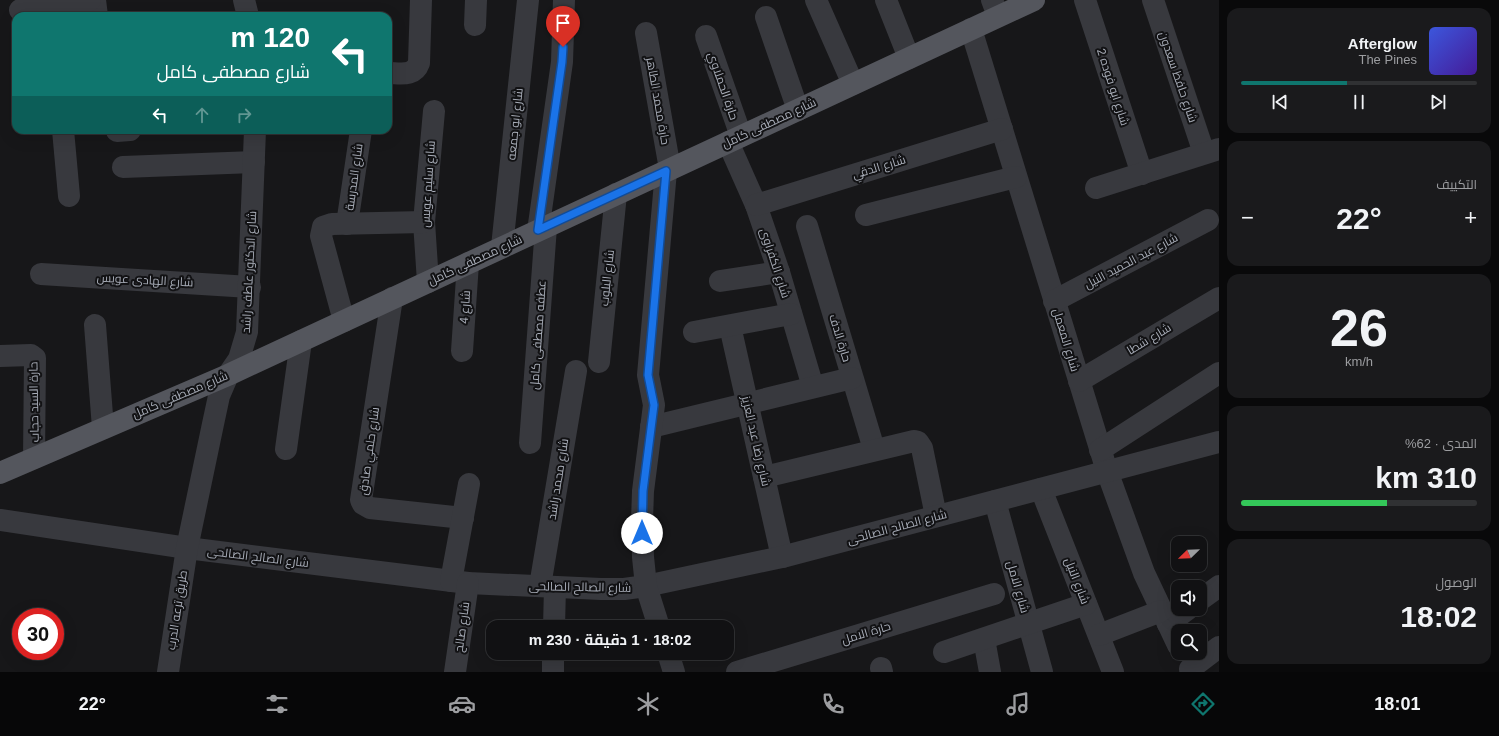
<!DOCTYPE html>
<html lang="ar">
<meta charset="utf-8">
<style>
body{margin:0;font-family:Helvetica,Cairo,sans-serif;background:#1a1a1c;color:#f1f3f6;direction:rtl;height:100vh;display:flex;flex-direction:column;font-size:15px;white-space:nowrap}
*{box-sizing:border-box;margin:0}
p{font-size:13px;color:#9c9da0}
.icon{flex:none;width:22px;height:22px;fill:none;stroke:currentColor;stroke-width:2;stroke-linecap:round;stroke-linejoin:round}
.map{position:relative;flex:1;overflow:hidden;direction:ltr}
.drawer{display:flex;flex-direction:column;gap:8px;padding:8px;background:#09090a;width:280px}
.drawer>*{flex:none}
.hud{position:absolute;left:12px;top:12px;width:380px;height:122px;border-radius:12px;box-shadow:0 4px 16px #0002,0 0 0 1px #303133;direction:rtl;background:#0f766e;color:#fff;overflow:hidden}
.needle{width:26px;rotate:247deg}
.controls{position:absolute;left:1171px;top:536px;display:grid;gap:8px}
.controls a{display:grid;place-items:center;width:36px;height:36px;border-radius:8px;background:#111113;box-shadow:0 4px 16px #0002,0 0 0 1px #303133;font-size:20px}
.speed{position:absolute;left:12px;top:608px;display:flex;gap:8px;font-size:20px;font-weight:700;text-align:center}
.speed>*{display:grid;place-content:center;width:52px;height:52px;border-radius:50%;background:#111113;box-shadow:0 4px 16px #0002,0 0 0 1px #303133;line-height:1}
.speed .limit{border:6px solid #d22;background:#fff;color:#111}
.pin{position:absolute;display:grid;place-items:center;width:34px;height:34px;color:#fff;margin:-41px -17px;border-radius:50% 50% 50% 0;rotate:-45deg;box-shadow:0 0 4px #0007}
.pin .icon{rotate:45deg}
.me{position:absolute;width:44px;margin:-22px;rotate:0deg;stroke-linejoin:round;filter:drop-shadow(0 0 3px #0008)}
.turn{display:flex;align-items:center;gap:14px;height:84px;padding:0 16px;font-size:18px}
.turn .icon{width:52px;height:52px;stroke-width:2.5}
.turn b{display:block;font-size:28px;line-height:34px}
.lanes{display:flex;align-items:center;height:38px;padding:0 16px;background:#0003;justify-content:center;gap:20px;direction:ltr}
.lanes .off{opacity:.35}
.big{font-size:30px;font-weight:700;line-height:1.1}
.drawer .widget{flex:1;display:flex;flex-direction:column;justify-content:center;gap:6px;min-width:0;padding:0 14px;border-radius:12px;background:#1a1a1c}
.drawer .dial{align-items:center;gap:0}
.dial b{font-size:52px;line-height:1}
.song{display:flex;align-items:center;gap:12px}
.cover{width:48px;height:48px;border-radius:6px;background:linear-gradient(135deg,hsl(230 70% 55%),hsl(260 70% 35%))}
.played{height:4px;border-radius:2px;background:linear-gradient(90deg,#0f766e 45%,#303133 45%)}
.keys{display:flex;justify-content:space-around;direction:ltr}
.heat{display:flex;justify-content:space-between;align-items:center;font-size:22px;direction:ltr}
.charge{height:6px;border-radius:3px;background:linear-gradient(90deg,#34c759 62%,#303133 0)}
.trip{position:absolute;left:486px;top:620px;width:248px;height:40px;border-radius:12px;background:#111113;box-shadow:0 4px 16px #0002,0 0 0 1px #303133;font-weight:700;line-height:40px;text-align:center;direction:rtl}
.tabs{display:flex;height:64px;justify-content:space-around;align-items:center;background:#070708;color:#9c9da0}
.tabs .icon{width:28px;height:28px}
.tabs .active{color:#0f766e}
.tabs b{font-size:18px;color:#f1f3f6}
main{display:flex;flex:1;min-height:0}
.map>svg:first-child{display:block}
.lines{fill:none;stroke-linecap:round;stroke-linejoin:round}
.minor{stroke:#38393e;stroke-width:22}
.major{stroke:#54565d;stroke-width:22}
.route-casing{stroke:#114b97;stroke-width:10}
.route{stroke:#1a73e8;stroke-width:7}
.labels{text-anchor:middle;stroke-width:4;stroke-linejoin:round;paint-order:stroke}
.street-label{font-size:12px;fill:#a9aeb9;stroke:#121214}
</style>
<main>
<section class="drawer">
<div class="widget">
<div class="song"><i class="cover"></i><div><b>Afterglow</b><p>The Pines</p></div></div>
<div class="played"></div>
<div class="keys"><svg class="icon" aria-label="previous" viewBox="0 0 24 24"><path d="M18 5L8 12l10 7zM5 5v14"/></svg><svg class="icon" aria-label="pause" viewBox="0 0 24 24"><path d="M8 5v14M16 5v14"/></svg><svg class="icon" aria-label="next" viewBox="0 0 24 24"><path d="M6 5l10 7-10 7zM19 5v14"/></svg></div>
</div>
<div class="widget"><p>التكييف</p>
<div class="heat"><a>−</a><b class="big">22°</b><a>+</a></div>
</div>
<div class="widget dial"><b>26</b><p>km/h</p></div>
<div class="widget"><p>المدى · 62%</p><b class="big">310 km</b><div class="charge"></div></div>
<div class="widget"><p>الوصول</p><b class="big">18:02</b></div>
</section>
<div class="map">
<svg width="1219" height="672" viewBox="0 0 1219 672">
<rect width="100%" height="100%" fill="#171719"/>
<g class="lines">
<g class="minor">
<polyline points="95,0 97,16"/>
<polyline points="244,0 248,16"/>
<polyline points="816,0 853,84"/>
<polyline points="886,0 909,58"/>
<polyline points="992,0 998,16"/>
<polyline points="1085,0 1142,174"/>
<polyline points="1153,0 1204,153"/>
<polyline points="20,10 90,0"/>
<polyline points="766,17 798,110"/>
<polyline points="475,25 476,0"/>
<polyline points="971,29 1107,471 1144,573 1178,645"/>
<polyline points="646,33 670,169"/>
<polyline points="706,36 741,136"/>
<path d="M388 73C400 73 414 77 419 63L421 0"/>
<polyline points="63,130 69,196"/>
<polyline points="117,131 130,130"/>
<polyline points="728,142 756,205 779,272 813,387"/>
<polyline points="123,167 254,162"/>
<polyline points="1096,188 1219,149"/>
<polyline points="756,205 1002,129"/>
<polyline points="866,215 1016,177"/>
<polyline points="347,224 361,130"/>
<polyline points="807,226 874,449"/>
<polyline points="538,231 562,62 564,0"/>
<polyline points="502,247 528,0"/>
<polyline points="41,274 250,287"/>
<polyline points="720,281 779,272"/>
<polyline points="428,282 424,222 434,111"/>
<polyline points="392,298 361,500 363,504 370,508 463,518"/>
<polyline points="1054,301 1208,220"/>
<polyline points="344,321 321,236 323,227 332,224 424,222"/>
<polyline points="95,325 103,428"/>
<polyline points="730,326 782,557"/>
<polyline points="694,332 791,314"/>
<polyline points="462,351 468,263"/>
<polyline points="0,356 31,355 35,358 34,458"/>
<polyline points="599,362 616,194"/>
<polyline points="1079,381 1219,298"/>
<polyline points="651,427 852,378"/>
<polyline points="530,443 546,227"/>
<polyline points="286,449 301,341"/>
<polyline points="1100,450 1219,373"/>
<polyline points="764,477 914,441 918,442 922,448 936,516"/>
<polyline points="1041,489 1113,672"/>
<polyline points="995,501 1042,672"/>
<polyline points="0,520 187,548 468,583 601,589 624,589 646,586 782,557 1219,442"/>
<polyline points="451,581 469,484"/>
<polyline points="540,586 576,371"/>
<polyline points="1200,600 1219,586"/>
<polyline points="1168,624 1188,609"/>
<polyline points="554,627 555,587"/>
<polyline points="659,627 646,586 643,557 642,521 643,491 654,405 648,375 666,171"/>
<polyline points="1099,635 1161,611"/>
<polyline points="984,639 990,672"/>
<polyline points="944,652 1086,604"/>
<polyline points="668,653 674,672"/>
<polyline points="881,668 882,672"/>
<polyline points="1190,669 1219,647"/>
<polyline points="168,672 187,548 213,424 219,396 228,375 239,359 247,332 255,130"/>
<polyline points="455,672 468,583"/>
<polyline points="553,672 553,653"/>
<polyline points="737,672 994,594"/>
</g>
<polyline class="major" points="0,473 228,375 1034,0"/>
</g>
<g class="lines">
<defs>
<polyline id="route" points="563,47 562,62 538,230 666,171 648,375 654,405 643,491 642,533"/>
</defs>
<use href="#route" class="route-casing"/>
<use href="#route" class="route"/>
</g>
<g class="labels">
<g class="street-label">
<text transform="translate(1178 77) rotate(71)" y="4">شارع حافظ سعدون</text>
<text transform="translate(723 86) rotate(71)" y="4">حارة الحملاوي</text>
<text transform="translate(1113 87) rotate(72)" y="4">شارع ابو فوده 2</text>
<text transform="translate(658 101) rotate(80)" y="4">حارة محمد الطاهر</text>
<text transform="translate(769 123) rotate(-25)" y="4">شارع مصطفى كامل</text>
<text transform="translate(515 124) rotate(-84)" y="4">شارع ابو جمعه</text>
<text transform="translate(879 167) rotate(-17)" y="4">شارع الدقي</text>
<text transform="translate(354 177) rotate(-82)" y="4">شارع المدرسة</text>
<text transform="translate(428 184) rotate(-86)" y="4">شارع سليم عويس</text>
<text transform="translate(475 260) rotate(-25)" y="4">شارع مصطفى كامل</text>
<text transform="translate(1131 261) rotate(-28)" y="4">شارع عبد الحميد النيل</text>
<text transform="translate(775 263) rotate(72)" y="4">شارع الكفراوى</text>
<text transform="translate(249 272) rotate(-87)" y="4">شارع الدكتور عاطف راشد</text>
<text transform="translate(607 278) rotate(-84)" y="4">شارع البلوب</text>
<text transform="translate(145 280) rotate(3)" y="4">شارع الهادى عويس</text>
<text transform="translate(465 307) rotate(-86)" y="4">شارع 4</text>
<text transform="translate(538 335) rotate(-86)" y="4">عطفه مصطفى كامل</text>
<text transform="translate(840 338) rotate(73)" y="4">حارة الدف</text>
<text transform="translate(1149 339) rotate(-31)" y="4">شارع شطا</text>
<text transform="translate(1066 340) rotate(73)" y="4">شارع المعمل</text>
<text transform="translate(180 395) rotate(-23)" y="4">شارع مصطفى كامل</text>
<text transform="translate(34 402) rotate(-91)" y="4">حارة السيد حجاب</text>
<text transform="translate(756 441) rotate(77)" y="4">شارع رضا عبد العزيز</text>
<text transform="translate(369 451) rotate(-82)" y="4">شارع حلمي صادق</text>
<text transform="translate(558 479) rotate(-81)" y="4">شارع محمد راشد</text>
<text transform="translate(897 527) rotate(-15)" y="4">شارع الصالح الصالحى</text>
<text transform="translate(258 557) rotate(7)" y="4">شارع الصالح الصالحى</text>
<text transform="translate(1077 581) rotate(69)" y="4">شارع النيل</text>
<text transform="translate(580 587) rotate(1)" y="4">شارع الصالح الصالحى</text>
<text transform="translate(1018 587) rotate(74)" y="4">شارع الامل</text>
<text transform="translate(177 610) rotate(-81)" y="4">طريق ترعه الدرب</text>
<text transform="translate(462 627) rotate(-82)" y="4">شارع صالح</text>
<text transform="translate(866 633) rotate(-17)" y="4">حارة الامل</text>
</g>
</g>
</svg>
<div class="controls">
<a><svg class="needle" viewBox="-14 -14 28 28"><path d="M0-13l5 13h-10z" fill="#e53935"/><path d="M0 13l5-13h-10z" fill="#9c9da0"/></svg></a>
<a><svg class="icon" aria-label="sound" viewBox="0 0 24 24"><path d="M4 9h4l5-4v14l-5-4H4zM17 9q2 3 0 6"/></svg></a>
<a><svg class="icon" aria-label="search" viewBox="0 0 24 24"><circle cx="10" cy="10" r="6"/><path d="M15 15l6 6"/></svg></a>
</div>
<div class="speed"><div class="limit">30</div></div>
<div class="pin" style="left:563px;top:47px;background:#d93025"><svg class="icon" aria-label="arrive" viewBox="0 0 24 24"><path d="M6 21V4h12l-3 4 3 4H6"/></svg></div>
<svg class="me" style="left:642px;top:533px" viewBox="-20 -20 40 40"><circle r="19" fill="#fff"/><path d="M0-13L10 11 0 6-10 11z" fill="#1a73e8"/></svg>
<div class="trip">18:02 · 1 دقيقة · 230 m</div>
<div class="hud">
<div class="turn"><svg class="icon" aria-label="left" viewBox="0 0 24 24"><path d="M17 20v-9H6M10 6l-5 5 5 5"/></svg><div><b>120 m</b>شارع مصطفى كامل</div></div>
<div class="lanes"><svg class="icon" aria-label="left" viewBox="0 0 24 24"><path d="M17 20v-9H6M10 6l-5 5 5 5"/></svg><svg class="icon off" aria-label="ahead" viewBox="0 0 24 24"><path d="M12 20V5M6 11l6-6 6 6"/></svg><svg class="icon off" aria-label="right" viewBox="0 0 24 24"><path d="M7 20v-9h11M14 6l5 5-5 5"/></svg></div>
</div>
</div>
</main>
<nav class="tabs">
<b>18:01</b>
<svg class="icon active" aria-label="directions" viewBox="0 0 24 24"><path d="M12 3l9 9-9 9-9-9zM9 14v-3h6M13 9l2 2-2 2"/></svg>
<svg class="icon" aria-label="music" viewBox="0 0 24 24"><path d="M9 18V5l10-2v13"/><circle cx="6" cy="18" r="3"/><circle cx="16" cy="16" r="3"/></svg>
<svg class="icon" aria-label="phone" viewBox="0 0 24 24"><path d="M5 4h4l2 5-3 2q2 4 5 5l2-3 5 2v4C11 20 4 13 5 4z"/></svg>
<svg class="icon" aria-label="climate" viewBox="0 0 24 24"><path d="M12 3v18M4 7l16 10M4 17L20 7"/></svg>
<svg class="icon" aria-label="car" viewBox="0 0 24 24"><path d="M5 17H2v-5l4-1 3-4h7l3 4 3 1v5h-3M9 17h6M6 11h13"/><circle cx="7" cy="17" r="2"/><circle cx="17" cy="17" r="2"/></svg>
<svg class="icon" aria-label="filters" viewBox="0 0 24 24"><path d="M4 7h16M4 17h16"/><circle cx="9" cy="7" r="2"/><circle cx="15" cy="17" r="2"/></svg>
<b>22°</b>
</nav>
